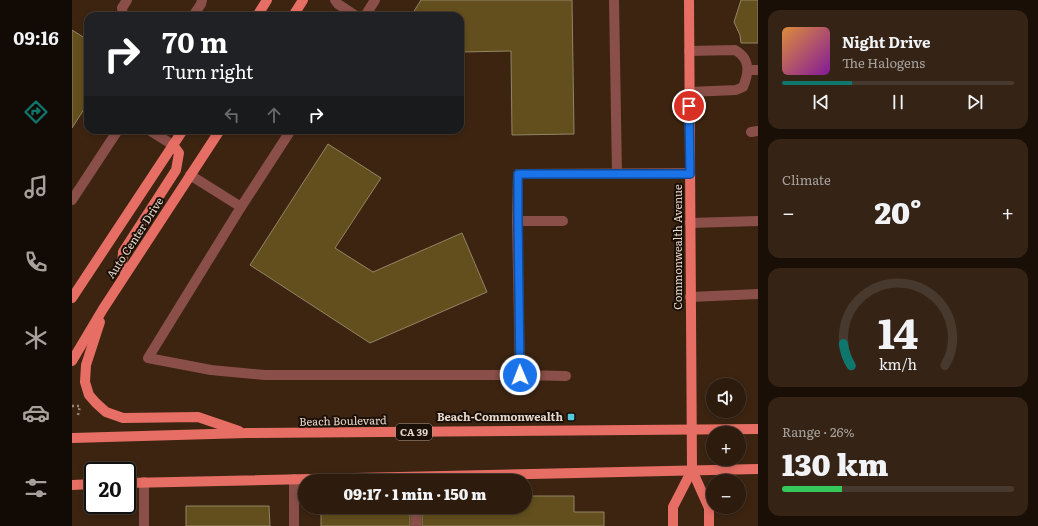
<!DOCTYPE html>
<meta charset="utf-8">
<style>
body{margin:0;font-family:Literata,serif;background:#352416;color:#f1f3f6;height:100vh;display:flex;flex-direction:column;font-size:15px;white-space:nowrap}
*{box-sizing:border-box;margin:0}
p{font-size:13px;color:#a7a19d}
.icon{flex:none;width:22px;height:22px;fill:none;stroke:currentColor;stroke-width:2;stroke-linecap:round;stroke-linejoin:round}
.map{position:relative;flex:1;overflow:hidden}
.panel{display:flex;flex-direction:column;gap:10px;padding:10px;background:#190f07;width:280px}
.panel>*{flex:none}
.guide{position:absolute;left:12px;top:12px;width:380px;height:122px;border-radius:12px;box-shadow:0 2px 6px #0003,0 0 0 1px #48392e;background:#202124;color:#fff;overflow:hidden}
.fabs{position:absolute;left:634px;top:378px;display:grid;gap:8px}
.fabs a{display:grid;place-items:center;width:40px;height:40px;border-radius:50%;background:#2d1b0d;box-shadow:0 2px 6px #0003,0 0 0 1px #48392e;font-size:20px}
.speed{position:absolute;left:12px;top:462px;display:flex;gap:8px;font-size:20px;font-weight:700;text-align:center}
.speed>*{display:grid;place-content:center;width:52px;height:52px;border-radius:50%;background:#2d1b0d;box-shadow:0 2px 6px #0003,0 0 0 1px #48392e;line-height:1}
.speed .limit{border:2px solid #111;border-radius:6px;background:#fff;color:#111}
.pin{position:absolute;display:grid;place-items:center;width:34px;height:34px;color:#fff;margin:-17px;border:2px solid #fff;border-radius:50%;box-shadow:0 1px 4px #0007}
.me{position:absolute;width:44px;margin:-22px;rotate:359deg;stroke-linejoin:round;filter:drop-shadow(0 0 3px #0008)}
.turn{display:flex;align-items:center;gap:14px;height:84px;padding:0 12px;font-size:18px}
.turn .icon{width:52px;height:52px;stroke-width:2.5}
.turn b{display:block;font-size:28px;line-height:34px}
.lanes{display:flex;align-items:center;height:38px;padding:0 12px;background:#0003;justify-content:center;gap:20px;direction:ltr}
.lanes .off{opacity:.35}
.big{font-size:30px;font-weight:800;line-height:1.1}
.panel .widget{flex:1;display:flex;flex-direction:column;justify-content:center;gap:6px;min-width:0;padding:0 14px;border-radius:12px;background:#352416}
.panel .dial{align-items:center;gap:0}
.dial svg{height:104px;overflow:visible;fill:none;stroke:#48392e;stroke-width:7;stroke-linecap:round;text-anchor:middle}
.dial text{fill:#f1f3f6;stroke:none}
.song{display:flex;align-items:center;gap:12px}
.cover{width:48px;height:48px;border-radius:6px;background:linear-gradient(135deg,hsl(30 70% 55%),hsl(290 70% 35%))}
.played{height:4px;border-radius:2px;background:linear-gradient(90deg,#0f766e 30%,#48392e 30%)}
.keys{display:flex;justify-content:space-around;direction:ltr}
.heat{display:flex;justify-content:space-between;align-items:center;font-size:22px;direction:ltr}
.charge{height:6px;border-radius:3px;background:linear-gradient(90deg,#34c759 26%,#48392e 0)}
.trip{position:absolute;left:226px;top:474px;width:234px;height:40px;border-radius:20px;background:#2d1b0d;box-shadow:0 2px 6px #0003,0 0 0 1px #48392e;font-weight:800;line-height:40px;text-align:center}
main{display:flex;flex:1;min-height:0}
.menu{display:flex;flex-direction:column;width:72px;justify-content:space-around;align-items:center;background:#120b05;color:#a7a19d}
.menu .icon{width:28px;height:28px}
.menu .active{color:#0f766e}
.menu b{font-size:18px;color:#f1f3f6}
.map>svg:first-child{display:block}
.building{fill:#634f1d;stroke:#928565}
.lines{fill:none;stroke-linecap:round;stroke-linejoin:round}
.path{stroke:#988475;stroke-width:2.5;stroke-dasharray:2 3;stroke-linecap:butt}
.minor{stroke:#8a4f49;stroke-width:10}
.major{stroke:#e76e64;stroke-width:10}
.route-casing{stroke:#114b97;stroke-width:10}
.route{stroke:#1a73e8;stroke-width:7}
.poi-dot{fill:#54cade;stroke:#1b1008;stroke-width:1.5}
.labels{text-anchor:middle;stroke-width:4;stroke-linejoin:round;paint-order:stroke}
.shield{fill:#1b1008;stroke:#aa9b90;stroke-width:1}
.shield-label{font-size:10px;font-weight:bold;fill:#e7d7cb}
.street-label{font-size:11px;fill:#e7d7cb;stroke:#1b1008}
.poi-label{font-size:11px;font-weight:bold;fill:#e7d7cb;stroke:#1b1008;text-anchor:end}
</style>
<main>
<nav class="menu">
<b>09:16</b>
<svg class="icon active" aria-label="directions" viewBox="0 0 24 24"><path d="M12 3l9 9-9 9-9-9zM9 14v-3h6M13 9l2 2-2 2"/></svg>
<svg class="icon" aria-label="music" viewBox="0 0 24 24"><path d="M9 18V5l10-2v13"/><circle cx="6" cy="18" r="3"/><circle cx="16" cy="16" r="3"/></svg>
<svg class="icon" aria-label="phone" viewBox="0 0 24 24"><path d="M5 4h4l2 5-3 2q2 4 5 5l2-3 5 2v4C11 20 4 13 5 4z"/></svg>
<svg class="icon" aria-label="climate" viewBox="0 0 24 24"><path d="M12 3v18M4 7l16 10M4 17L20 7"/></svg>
<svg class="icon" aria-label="car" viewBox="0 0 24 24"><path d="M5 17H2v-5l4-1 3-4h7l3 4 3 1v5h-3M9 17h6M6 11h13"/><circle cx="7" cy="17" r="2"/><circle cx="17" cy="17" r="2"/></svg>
<svg class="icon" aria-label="filters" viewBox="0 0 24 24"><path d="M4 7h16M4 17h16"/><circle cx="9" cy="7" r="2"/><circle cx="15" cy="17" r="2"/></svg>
</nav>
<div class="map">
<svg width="686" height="526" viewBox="0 0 686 526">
<rect width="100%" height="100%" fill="#3c2411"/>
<g class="building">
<polygon points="349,0 500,0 502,134 440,135 439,51 388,52 388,16 339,16"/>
<polygon points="669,0 686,0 686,43 669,43 668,35 662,22"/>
<polygon points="0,30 16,40 16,103 0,128"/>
<polygon points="256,144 309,178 263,248 301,272 390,233 415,292 298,343 178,265"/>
<polygon points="453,496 502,496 502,512 532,512 532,526 350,526 350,507 453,507"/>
<polygon points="114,506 197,506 198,526 114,526"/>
<rect x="249" y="507" width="89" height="19"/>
</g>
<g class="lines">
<g class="path">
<polyline points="0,406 7,406"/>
<polyline points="6,415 8,406"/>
</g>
<g class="minor">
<polyline points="263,0 266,4 284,16"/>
<polyline points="542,0 545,174"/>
<polyline points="51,16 50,8 55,0"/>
<polyline points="121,16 129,4 130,0"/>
<polyline points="293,16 303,0"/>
<path d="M617 51 663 50C679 59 677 73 671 87L664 90 617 92"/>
<polyline points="676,70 686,70"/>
<polyline points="77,130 101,145"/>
<polyline points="679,132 686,131"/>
<polyline points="118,175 169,207 219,130"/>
<polyline points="0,200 46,130"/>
<polyline points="169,207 76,358 139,370 193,375 448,375"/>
<polyline points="445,221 446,174 618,173"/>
<polyline points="491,221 445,221 448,375 494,376"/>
<polyline points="618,223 686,221"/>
<polyline points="618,297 686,294"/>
<polyline points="222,479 222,526"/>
<polyline points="344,507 344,526"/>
<polyline points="72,526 72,482"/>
</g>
<g class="major">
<polyline points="617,0 620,470 637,508 637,526"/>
<polyline points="185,16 195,0"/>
<polyline points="221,16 231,0"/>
<polyline points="54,273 50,266 51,252 104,170 107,153 101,145"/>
<polyline points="0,298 111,130"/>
<polyline points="28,322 14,365 13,382 17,395 24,403 34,412 51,418 126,417 167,431"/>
<polyline points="0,361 31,309 148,130"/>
<polyline points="0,438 175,433 686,429"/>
<polyline points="55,483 686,469"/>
<polyline points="0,485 21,484"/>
<polyline points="601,526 601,507 620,470"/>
</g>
</g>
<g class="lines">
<defs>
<polyline id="route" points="448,375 446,221 446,174 618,174 617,106"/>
</defs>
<use href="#route" class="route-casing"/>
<use href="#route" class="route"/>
</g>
<rect class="poi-dot" x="495" y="413" width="8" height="8" rx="2"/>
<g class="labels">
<rect class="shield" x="324" y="424" width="36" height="16" rx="3"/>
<g class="shield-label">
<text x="342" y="436">CA 39</text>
</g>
<g class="street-label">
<text transform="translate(63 238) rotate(-57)" y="4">Auto Center Drive</text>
<text transform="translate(606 247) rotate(-90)" y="4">Commonwealth Avenue</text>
<text transform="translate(271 421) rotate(-1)" y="4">Beach Boulevard</text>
</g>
<g class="poi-label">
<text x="491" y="421">Beach-Commonwealth</text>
</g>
</g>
</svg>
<div class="fabs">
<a><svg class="icon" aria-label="sound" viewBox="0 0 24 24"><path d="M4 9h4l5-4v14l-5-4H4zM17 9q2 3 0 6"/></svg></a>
<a>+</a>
<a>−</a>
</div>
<div class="speed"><div class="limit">20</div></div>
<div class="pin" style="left:617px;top:106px;background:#d93025"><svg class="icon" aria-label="arrive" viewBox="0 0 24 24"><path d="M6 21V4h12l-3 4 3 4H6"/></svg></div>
<svg class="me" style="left:448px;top:375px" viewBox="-20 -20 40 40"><circle r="17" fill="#1a73e8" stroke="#fff" stroke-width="3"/><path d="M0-11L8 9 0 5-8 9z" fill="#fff"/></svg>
<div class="trip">09:17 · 1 min · 150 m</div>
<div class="guide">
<div class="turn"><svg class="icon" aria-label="right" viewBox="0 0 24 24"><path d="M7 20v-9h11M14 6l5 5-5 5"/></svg><div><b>70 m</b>Turn right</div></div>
<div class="lanes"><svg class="icon off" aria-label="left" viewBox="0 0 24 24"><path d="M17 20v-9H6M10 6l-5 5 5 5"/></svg><svg class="icon off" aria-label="ahead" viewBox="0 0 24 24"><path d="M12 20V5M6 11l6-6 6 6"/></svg><svg class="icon" aria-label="right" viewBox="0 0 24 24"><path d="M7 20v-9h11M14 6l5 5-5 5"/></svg></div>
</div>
</div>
<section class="panel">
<div class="widget">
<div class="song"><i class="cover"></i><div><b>Night Drive</b><p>The Halogens</p></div></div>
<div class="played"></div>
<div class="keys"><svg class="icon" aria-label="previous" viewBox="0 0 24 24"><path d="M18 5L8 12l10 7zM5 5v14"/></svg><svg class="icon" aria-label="pause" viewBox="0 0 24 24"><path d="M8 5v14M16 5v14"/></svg><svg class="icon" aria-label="next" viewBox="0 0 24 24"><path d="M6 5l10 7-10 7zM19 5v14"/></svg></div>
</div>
<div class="widget"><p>Climate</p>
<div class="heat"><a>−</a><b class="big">20°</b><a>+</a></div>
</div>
<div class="widget dial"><svg viewBox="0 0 100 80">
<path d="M14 69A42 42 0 1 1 86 69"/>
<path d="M14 69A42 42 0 0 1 8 52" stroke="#0f766e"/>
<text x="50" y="56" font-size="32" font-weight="700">14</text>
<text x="50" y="72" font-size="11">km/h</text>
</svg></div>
<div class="widget"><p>Range · 26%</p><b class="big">130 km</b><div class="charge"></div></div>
</section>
</main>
